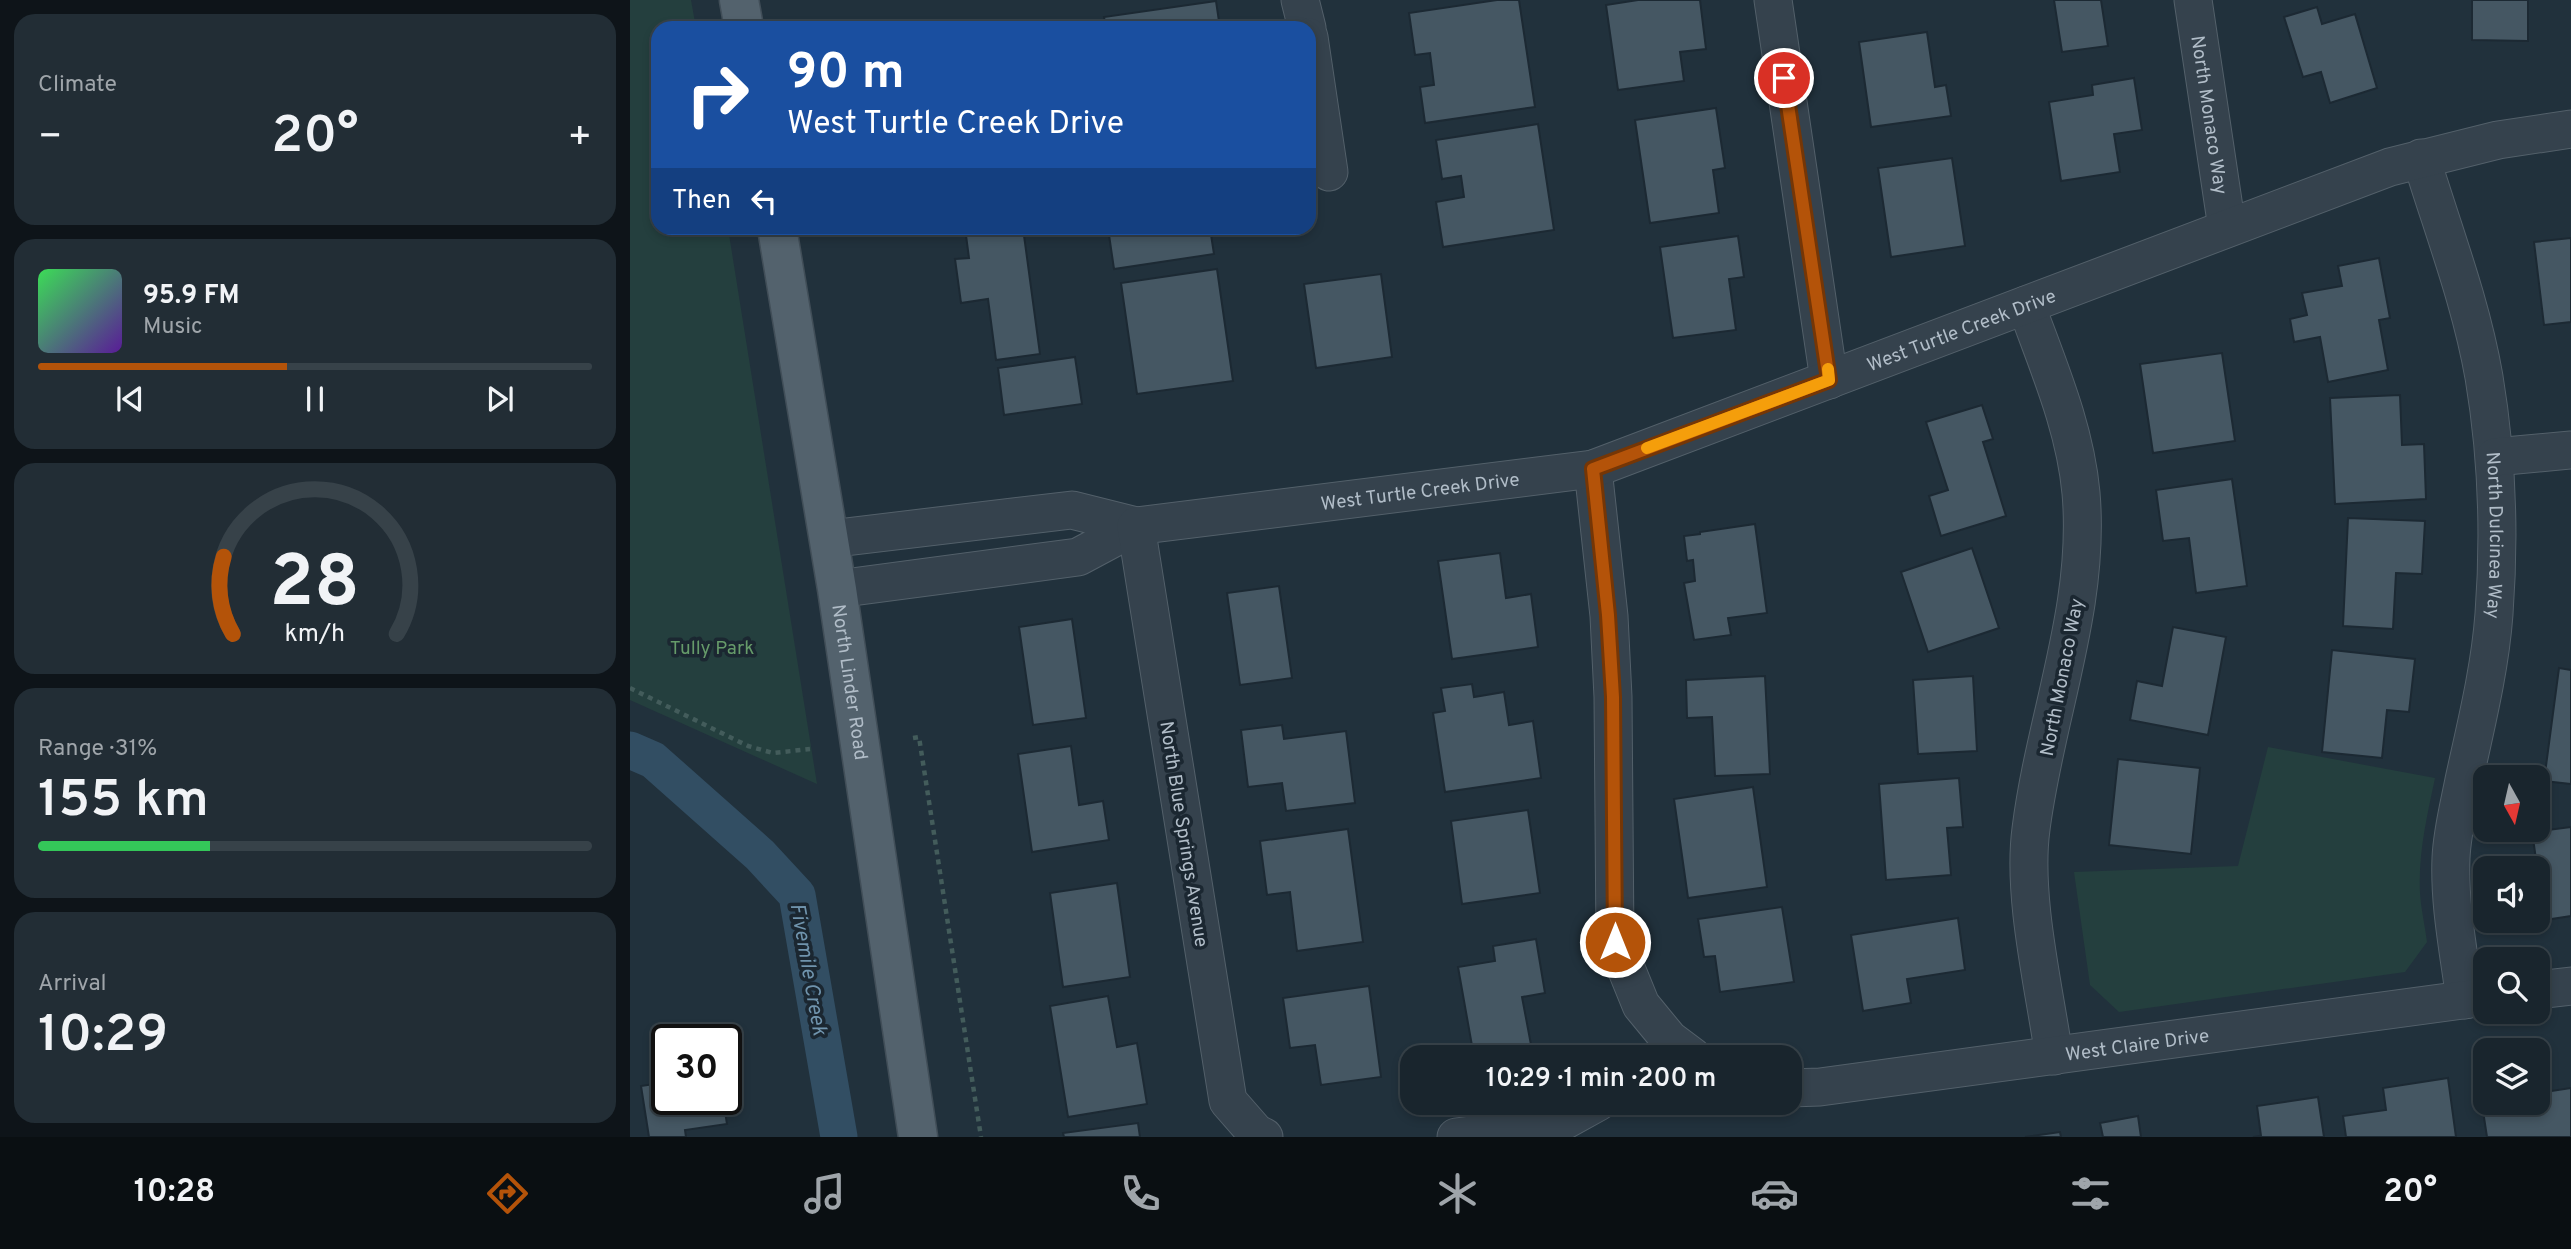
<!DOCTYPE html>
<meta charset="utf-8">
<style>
body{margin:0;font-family:Overpass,sans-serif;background:#222d35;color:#f1f3f6;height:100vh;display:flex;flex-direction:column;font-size:26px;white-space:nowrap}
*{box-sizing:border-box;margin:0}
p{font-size:23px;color:#9fa5aa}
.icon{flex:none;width:38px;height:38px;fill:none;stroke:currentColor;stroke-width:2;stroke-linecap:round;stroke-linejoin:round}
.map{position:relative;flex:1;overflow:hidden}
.panel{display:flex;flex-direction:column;gap:14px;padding:14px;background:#0e1419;width:630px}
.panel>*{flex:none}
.banner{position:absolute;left:21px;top:21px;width:665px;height:214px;border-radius:21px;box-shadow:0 4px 10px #0003,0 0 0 2px #374249;background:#1a4fa0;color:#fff;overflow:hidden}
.needle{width:46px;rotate:172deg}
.buttons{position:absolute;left:1843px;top:765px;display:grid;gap:14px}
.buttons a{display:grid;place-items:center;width:77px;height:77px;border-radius:14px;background:#19252d;box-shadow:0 4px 10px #0003,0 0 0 2px #374249;font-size:35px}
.speed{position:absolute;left:21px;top:1024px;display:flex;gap:14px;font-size:35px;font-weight:700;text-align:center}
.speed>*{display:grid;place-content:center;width:91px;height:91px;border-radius:50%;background:#19252d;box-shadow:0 4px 10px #0003,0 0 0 2px #374249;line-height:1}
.speed .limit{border:4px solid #111;border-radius:10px;background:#fff;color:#111}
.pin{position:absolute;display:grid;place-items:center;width:60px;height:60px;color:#fff;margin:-30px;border:4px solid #fff;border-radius:50%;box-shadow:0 2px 7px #0007}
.me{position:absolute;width:77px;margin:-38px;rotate:0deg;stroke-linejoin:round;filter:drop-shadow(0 0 5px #0008)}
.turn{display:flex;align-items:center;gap:24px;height:147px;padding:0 21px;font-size:32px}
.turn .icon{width:91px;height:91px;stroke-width:2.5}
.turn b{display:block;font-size:49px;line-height:60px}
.then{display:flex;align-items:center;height:66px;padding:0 21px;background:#0003;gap:14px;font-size:26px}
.big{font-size:52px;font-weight:600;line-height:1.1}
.panel .card{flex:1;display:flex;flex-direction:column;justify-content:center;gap:10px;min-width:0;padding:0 24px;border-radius:21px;background:#222d35}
.panel .dial{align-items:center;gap:0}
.dial svg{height:182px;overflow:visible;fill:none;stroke:#374249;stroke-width:7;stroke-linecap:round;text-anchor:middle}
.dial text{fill:#f1f3f6;stroke:none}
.song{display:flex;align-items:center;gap:21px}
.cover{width:84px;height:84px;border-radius:10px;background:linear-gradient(135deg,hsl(130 70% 55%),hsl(270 70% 35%))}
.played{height:7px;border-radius:4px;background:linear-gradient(90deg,#b45309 45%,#374249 45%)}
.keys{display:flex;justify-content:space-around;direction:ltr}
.heat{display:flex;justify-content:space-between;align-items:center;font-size:38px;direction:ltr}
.charge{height:10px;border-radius:5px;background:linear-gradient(90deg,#34c759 31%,#374249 0)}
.trip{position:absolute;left:770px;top:1045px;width:402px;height:70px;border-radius:21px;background:#19252d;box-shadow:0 4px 10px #0003,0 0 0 2px #374249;font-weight:600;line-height:70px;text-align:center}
.dock{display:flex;height:112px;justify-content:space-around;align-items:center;background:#0a0f12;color:#9fa5aa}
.dock .icon{width:49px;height:49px}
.dock .active{color:#b45309}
.dock b{font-size:32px;color:#f1f3f6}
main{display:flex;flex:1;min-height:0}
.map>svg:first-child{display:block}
.green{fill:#243f3e}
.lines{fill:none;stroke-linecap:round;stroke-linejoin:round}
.canal{stroke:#324e63;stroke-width:37}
.building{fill:#455763;stroke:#1c2933;stroke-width:2}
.minor-casing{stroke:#53606a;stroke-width:39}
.major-casing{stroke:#414e58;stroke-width:41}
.path{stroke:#435c5b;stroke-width:4.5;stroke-dasharray:5 5;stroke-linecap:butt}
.minor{stroke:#35424d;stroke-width:37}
.major{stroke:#53626d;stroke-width:38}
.route-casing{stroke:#753606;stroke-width:18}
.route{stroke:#b45309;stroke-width:12}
.slow{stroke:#f59e0b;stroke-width:12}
.labels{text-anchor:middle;stroke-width:7;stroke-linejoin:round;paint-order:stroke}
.street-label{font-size:19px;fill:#b1bdc8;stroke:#1b2731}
.park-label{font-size:19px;fill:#669b6a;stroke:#1b2731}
.water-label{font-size:21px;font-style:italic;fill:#7094ad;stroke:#1b2731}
</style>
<main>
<section class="panel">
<div class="card"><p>Climate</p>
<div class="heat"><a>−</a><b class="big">20°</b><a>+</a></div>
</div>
<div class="card">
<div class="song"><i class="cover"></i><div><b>95.9 FM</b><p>Music</p></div></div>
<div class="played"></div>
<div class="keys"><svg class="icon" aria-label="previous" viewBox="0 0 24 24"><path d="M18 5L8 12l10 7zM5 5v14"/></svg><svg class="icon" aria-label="pause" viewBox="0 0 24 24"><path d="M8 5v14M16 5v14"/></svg><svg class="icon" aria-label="next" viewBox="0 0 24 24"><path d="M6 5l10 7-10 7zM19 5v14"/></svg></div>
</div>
<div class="card dial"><svg viewBox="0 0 100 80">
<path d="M14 69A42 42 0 1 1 86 69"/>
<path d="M14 69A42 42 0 0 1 10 35" stroke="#b45309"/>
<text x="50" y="56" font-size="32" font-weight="700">28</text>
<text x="50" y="72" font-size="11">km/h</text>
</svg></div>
<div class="card"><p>Range · 31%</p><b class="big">155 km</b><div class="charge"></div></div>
<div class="card"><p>Arrival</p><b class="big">10:29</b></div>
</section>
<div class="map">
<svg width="1941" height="1137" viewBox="0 0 1941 1137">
<rect width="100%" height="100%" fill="#21313c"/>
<g class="green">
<polygon points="0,0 61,0 66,28 28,28 28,228 98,228 187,784 0,700"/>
<path d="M1638 747 1805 778C1797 816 1788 854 1790 893 1791 909 1795 926 1797 942L1775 972 1489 1012 1460 985 1444 872 1608 866Z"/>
</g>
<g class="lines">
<polyline class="canal" points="0,750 23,760 130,855 167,895 209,1137"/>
</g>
<g class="building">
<polygon points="867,0 889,0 905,107 795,123 790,87 804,85 800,53 785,55 779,13"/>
<polygon points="1008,0 1070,0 1076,49 1050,52 1054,81 988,90 976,5"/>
<polygon points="1424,0 1471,0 1478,46 1432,52"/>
<polygon points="1842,0 1898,0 1898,41 1842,40"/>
<polygon points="586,1 590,28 476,28 474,17"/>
<polygon points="1687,7 1692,24 1725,14 1747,88 1700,103 1691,72 1673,77 1654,17"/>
<polygon points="1297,32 1305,87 1316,85 1321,116 1241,127 1229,42"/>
<polygon points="1504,78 1512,130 1484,134 1490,172 1431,181 1419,102 1463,95 1462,85"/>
<polygon points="1086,108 1095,168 1083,170 1089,213 1020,223 1005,120"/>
<polygon points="908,124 924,230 813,247 806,202 834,197 831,176 812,179 806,140"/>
<polygon points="1322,158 1335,246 1261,257 1248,168"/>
<polygon points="335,228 393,228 410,354 366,360 358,299 331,303 325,259 339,258"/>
<polygon points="478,228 580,228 584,254 484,269"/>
<polygon points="1108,236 1114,277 1099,279 1106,330 1043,338 1030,247"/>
<polygon points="1941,238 1941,322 1914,325 1904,242"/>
<polygon points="1749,258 1760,318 1749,320 1758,370 1698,382 1690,337 1664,342 1660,319 1677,315 1672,293 1712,286 1708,266"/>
<polygon points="587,269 603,381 507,394 491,283"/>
<polygon points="751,274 762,357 686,368 674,284"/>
<polygon points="1592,353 1605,441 1523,453 1510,364"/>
<polygon points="445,357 452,404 374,415 368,368"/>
<polygon points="1770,395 1772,445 1794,444 1796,499 1705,504 1700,398"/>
<polygon points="1352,405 1363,439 1353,442 1376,516 1311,536 1299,496 1318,490 1296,422"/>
<polygon points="1602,479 1617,586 1566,593 1559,538 1533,541 1526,490"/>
<polygon points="1718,518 1795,521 1792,574 1766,573 1763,629 1713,626"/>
<polygon points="1125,524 1137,613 1098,618 1101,635 1064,640 1054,583 1065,581 1063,560 1057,561 1054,536 1070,534 1070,532"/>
<polygon points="1342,548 1369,628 1298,652 1271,572"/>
<polygon points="870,553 876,598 901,594 908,647 822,659 808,561"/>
<polygon points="649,586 662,678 610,685 597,593"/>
<polygon points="442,619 456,718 403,725 389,627"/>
<polygon points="1543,627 1596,637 1578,735 1500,720 1507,681 1532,686"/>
<polygon points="1702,650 1785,659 1779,712 1757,710 1752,758 1692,752"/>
<polygon points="1929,668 1941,670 1941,784 1914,781"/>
<polygon points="1135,676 1140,774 1085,776 1082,717 1057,718 1056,680"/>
<polygon points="1343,676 1347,751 1288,754 1283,680"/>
<polygon points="842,684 844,697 874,692 879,725 903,721 911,778 815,792 803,713 815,711 811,688"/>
<polygon points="652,725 654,739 716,731 725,803 656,811 652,783 618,787 611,730"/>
<polygon points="441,746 449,805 473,801 479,840 402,852 388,754"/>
<polygon points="1488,759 1570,768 1561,854 1479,845"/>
<polygon points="1329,778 1333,827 1317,828 1321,875 1256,880 1249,784"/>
<polygon points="1123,787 1137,887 1058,898 1044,799"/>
<polygon points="898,810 910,893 832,904 821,821"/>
<polygon points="1941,827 1941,916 1915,920 1902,832"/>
<polygon points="718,829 733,942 667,951 660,892 637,895 630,841"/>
<polygon points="487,883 500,977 433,987 420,893"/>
<polygon points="1152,907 1164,982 1090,992 1085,956 1074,957 1068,919"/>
<polygon points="1328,918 1335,970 1277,979 1281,1003 1233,1011 1221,935"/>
<polygon points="906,939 915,993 892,997 902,1050 861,1057 844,1057 828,967 865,961 863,946"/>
<polygon points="739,986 751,1077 691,1085 685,1045 660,1048 653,998"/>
<polygon points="478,996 487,1047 507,1043 517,1104 438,1117 420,1006"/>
<polygon points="1855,1071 1855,1102 1908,1102 1908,1093 1941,1088 1941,1137 1857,1137 1847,1072"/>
<polygon points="1818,1078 1826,1137 1716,1137 1713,1116 1756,1110 1753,1088"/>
<polygon points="37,1082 37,1099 93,1099 97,1124 55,1130 56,1137 19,1137 11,1086"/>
<polygon points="1688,1097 1694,1137 1623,1137 1631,1136 1627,1106"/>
<polygon points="1508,1116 1511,1137 1473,1137 1470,1123"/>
<polygon points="508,1123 510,1137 434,1137 433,1133"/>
<polygon points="1430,1132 1431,1137 1395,1137"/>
</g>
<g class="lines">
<defs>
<g id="minor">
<polyline points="670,0 677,28"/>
<polyline points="1143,0 1199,380"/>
<path id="s1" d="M1563 0 1597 228"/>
<polyline points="679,37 699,172"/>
<path id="s2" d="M1791 158C1813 230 1841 302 1854 377 1867 455 1870 534 1864 614 1860 669 1846 725 1834 780 1829 806 1822 832 1821 858 1819 905 1829 953 1835 1000"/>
<path d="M1396 305C1418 366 1445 427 1451 493 1461 608 1415 717 1401 829 1392 896 1414 987 1424 1056"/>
<polyline points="1865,457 1941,450"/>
<polyline points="963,469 979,616 983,697 985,941 1011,1005 1039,1039 1063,1057"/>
<polyline points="199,539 442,510 506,526 448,557 207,589"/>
<polyline points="1908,990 1941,986"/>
<path id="s3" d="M1160 1088 1190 1087 1855 997"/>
<path id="s4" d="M634 1137 626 1133 598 1101 506 526 963 469 1760 167 1868 140 1941 129"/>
<polyline points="826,1137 930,1123 968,1102"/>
</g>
<g id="major">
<polyline points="109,0 114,28"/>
<path id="s5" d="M147 228 207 589 288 1137"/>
</g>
</defs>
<use href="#minor" class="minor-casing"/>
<use href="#major" class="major-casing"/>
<g class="path">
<polyline points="0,688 118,746 143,753 180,749"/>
<polyline points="283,738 289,737 351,1137"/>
</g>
<use href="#minor" class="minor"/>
<use href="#major" class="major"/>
</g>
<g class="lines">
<defs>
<polyline id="route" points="985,942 983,697 978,615 963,469 1199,380 1154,78"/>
</defs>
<use href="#route" class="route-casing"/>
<use href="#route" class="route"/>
<polyline class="slow" points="1017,448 1199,380 1198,369"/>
</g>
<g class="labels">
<g class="street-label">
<text dy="7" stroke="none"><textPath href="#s1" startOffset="116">North Monaco Way</textPath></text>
<text dy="7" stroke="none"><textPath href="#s4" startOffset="1488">West Turtle Creek Drive</textPath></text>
<text dy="7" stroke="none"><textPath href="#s4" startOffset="920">West Turtle Creek Drive</textPath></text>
<text dy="7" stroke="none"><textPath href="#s2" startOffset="387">North Dulcinea Way</textPath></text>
<text transform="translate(1431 677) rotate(-79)" y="7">North Monaco Way</text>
<text dy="7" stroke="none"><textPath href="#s5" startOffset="460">North Linder Road</textPath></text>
<text transform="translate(555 834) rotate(81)" y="7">North Blue Springs Avenue</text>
<text dy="7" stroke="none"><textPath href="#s3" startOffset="350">West Claire Drive</textPath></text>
</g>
<g class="park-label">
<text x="82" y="654">Tully Park</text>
</g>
<g class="water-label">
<text transform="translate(179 969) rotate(80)" y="7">Fivemile Creek</text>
</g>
</g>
</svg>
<div class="buttons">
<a><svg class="needle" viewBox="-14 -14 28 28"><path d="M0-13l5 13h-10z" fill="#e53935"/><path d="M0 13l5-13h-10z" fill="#9fa5aa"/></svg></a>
<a><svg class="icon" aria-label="sound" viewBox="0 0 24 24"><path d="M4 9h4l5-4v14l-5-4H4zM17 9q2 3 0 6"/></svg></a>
<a><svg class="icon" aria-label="search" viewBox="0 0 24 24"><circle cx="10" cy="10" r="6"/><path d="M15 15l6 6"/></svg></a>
<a><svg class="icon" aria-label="layers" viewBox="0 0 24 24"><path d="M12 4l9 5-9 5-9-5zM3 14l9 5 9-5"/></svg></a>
</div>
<div class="speed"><div class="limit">30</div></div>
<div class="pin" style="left:1154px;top:78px;background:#d93025"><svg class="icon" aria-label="arrive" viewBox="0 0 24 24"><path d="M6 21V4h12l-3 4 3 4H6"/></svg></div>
<svg class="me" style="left:985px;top:942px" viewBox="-20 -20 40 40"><circle r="17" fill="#b45309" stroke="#fff" stroke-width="3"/><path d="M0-11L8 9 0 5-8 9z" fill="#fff"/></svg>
<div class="trip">10:29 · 1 min · 200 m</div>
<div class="banner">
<div class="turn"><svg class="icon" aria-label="right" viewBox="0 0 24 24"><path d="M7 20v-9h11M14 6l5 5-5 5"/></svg><div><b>90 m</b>West Turtle Creek Drive</div></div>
<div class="then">Then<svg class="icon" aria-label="left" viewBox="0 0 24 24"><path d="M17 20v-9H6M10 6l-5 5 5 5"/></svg></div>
</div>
</div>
</main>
<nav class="dock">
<b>10:28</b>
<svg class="icon active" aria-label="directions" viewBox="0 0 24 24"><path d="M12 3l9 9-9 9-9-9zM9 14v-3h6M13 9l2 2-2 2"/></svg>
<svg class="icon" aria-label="music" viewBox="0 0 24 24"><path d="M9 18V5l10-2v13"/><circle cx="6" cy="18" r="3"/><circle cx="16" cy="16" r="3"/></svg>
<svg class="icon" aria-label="phone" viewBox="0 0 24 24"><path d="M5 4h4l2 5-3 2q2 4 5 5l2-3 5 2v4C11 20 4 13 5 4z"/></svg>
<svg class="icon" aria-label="climate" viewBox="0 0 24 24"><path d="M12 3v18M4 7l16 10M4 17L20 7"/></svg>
<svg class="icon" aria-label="car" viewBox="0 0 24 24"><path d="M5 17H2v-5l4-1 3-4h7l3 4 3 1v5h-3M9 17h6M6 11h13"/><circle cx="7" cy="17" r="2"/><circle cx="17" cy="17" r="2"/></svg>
<svg class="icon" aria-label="filters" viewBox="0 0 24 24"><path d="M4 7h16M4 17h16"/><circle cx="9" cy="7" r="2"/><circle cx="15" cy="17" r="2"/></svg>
<b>20°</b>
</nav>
